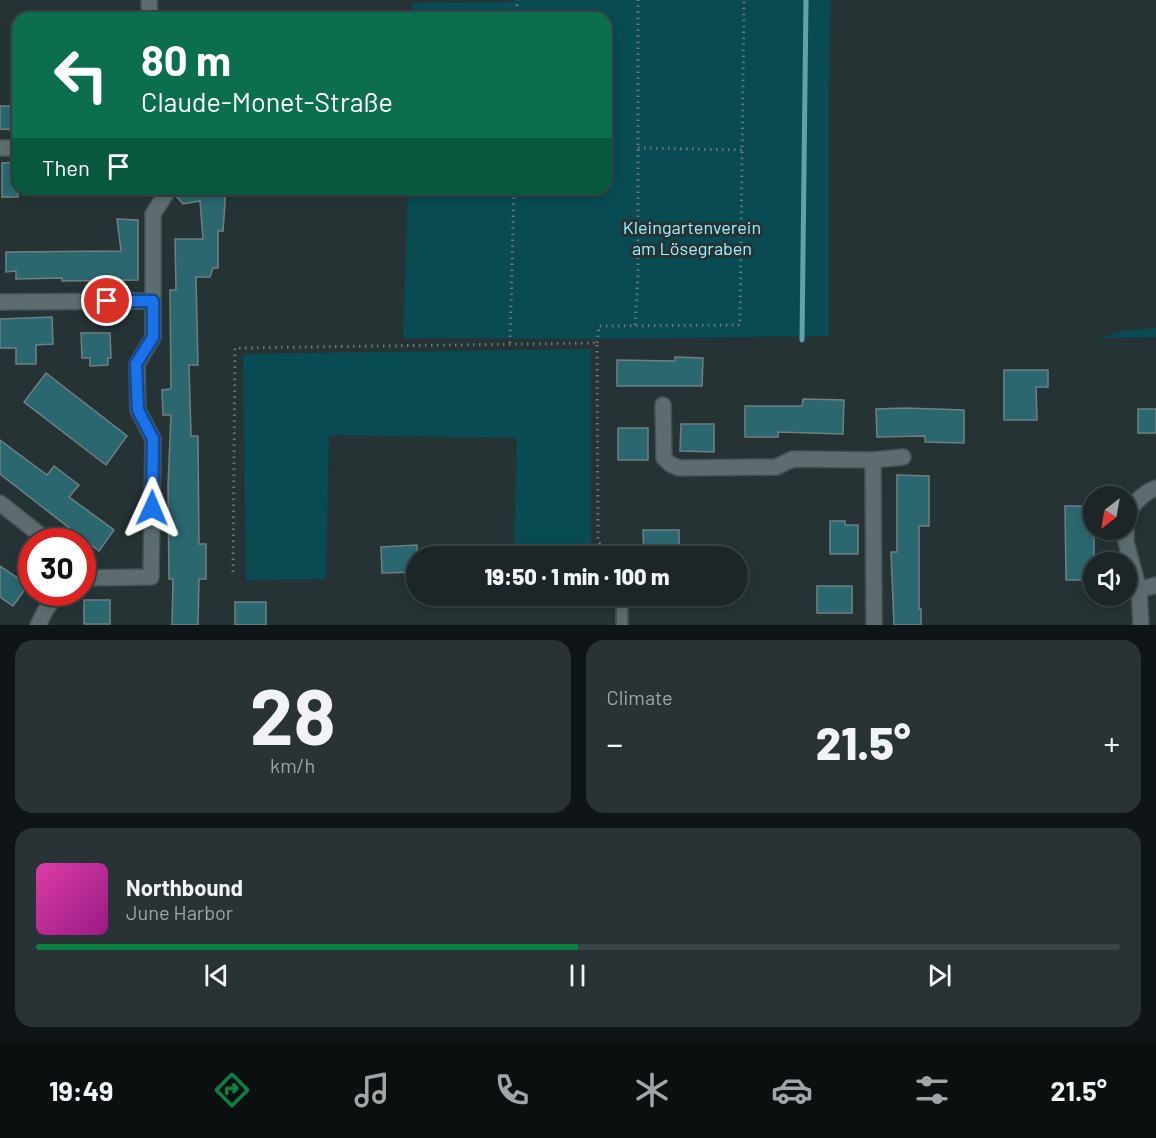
<!DOCTYPE html>
<meta charset="utf-8">
<style>
body{margin:0;font-family:Barlow,sans-serif;background:#293234;color:#f1f3f6;height:100vh;display:flex;flex-direction:column;font-size:22px;white-space:nowrap}
*{box-sizing:border-box;margin:0}
p{font-size:20px;color:#a0a5a8}
.icon{flex:none;width:33px;height:33px;fill:none;stroke:currentColor;stroke-width:2;stroke-linecap:round;stroke-linejoin:round}
.map{position:relative;height:625px;overflow:hidden}
.sheet{display:flex;flex-direction:column;gap:15px;padding:15px;background:#0f1516;flex:1}
.sheet>*{flex:none}
.guide{position:absolute;left:12px;top:12px;width:600px;height:183px;border-radius:18px;box-shadow:0 3px 9px #0003,0 0 0 2px #3a4345;background:#0b6e4f;color:#fff;overflow:hidden}
.needle{width:39px;rotate:211deg}
.buttons{position:absolute;left:1083px;top:486px;display:grid;gap:12px}
.buttons a{display:grid;place-items:center;width:54px;height:54px;border-radius:50%;background:#1c2628;box-shadow:0 3px 9px #0003,0 0 0 2px #3a4345;font-size:30px}
.speed{position:absolute;left:18px;top:528px;display:flex;gap:12px;font-size:30px;font-weight:700;text-align:center}
.speed>*{display:grid;place-content:center;width:78px;height:78px;border-radius:50%;background:#1c2628;box-shadow:0 3px 9px #0003,0 0 0 2px #3a4345;line-height:1}
.speed .limit{border:9px solid #d22;background:#fff;color:#111}
.pin{position:absolute;display:grid;place-items:center;width:51px;height:51px;color:#fff;margin:-26px;border:3px solid #fff;border-radius:50%;box-shadow:0 2px 6px #0007}
.me{position:absolute;width:66px;margin:-33px;rotate:1deg;stroke-linejoin:round;filter:drop-shadow(0 0 4px #0008)}
.turn{display:flex;align-items:center;gap:21px;height:126px;padding:0 30px;font-size:27px}
.turn .icon{width:78px;height:78px;stroke-width:2.5}
.turn b{display:block;font-size:42px;line-height:51px}
.then{display:flex;align-items:center;height:57px;padding:0 30px;background:#0003;gap:12px;font-size:22px}
.big{font-size:45px;font-weight:800;line-height:1.1}
.sheet .card{flex:1;display:flex;flex-direction:column;justify-content:center;gap:9px;min-width:0;padding:0 21px;border-radius:18px;background:#293234}
.sheet .dial{align-items:center;gap:0}
.dial b{font-size:78px;line-height:1}
.song{display:flex;align-items:center;gap:18px}
.cover{width:72px;height:72px;border-radius:9px;background:linear-gradient(135deg,hsl(320 70% 55%),hsl(310 70% 35%))}
.played{height:6px;border-radius:3px;background:linear-gradient(90deg,#0b8043 50%,#3a4345 50%)}
.keys{display:flex;justify-content:space-around;direction:ltr}
.heat{display:flex;justify-content:space-between;align-items:center;font-size:33px;direction:ltr}
.sheet .tiles{flex:1;display:grid;gap:15px;grid-template-columns:1fr 1fr}
.card:last-child{grid-column:span 2}
.trip{position:absolute;left:406px;top:546px;width:342px;height:60px;border-radius:30px;background:#1c2628;box-shadow:0 3px 9px #0003,0 0 0 2px #3a4345;font-weight:800;line-height:60px;text-align:center}
.tabs{display:flex;height:96px;justify-content:space-around;align-items:center;background:#0b0f10;color:#a0a5a8}
.tabs .icon{width:42px;height:42px}
.tabs .on{color:#0b8043}
.tabs b{font-size:27px;color:#f1f3f6}
.map>svg:first-child{display:block}
.green{fill:#084b53}
.lines{fill:none;stroke-linecap:round;stroke-linejoin:round}
.stream{stroke:#61a2aa;stroke-width:5}
.building{fill:#2a676f;stroke:#708082;stroke-width:1.5}
.service-casing{stroke:#445052;stroke-width:14}
.minor-casing{stroke:#445052;stroke-width:18}
.path{stroke:#6b7778;stroke-width:3;stroke-dasharray:1.5 4.5;stroke-linecap:butt}
.service{stroke:#5d6d6f;stroke-width:10}
.minor{stroke:#5d6d6f;stroke-width:15}
.route-casing{stroke:#114b97;stroke-width:15}
.route{stroke:#1a73e8;stroke-width:10}
.labels{text-anchor:middle;stroke-width:6;stroke-linejoin:round;paint-order:stroke}
.park-label{font-size:18px;fill:#9ff1fd;stroke:#253335}
</style>
<div class="map">
<svg width="1156" height="625" viewBox="0 0 1156 625">
<rect width="100%" height="100%" fill="#253335"/>
<g class="green">
<polygon points="514,0 831,0 829,90 829,336 586,339 403,338 408,189 606,189 606,18 413,18 413,3 513,2"/>
<polygon points="1156,328 1156,337 1100,338 1122,331"/>
<polygon points="591,349 591,549 514,547 517,438 329,435 326,579 246,580 243,354"/>
</g>
<g class="lines">
<polyline class="stream" points="802,340 806,0"/>
</g>
<g class="building">
<polygon points="0,106 18,106 18,130 0,129"/>
<polygon points="18,162 18,197 2,197 2,163"/>
<polygon points="179,189 226,189 223,231 218,231 218,268 213,268 210,277 196,277 198,365 189,365 191,436 198,436 199,544 206,544 206,579 199,579 198,625 172,625 173,579 169,579 168,486 171,415 163,415 162,390 171,389 170,290 176,290 175,239 203,239 200,201 183,204 176,196"/>
<polygon points="117,219 138,220 138,280 62,281 62,278 16,279 16,271 6,272 6,252 121,251"/>
<polygon points="52,317 53,344 36,345 36,364 16,364 16,348 0,348 0,319"/>
<polygon points="81,333 110,333 111,358 108,358 108,365 90,366 90,358 82,358"/>
<polygon points="675,357 703,358 702,386 617,386 617,360 675,361"/>
<polygon points="1004,370 1048,370 1048,387 1036,387 1037,420 1004,420"/>
<polygon points="46,373 127,436 106,465 24,402"/>
<polygon points="803,399 844,400 843,434 778,432 778,437 745,437 745,406 802,406"/>
<polygon points="905,408 964,410 964,443 925,442 925,436 877,437 876,409"/>
<rect x="1138" y="409" width="18" height="24"/>
<polygon points="681,424 714,424 714,452 680,451"/>
<rect x="618" y="428" width="30" height="32"/>
<polygon points="0,440 47,475 54,466 79,485 69,497 114,530 99,551 0,474"/>
<polygon points="897,475 929,476 929,526 919,526 919,609 921,609 921,625 894,625 891,552 897,552"/>
<polygon points="1065,506 1094,506 1094,580 1066,580"/>
<polygon points="830,521 845,521 845,525 858,525 858,554 830,554"/>
<polygon points="643,530 679,530 679,556 644,556"/>
<polygon points="417,545 417,572 382,573 381,547"/>
<polygon points="0,566 28,585 13,606 0,597"/>
<rect x="817" y="586" width="35" height="27"/>
<rect x="84" y="600" width="26" height="24"/>
<rect x="235" y="602" width="31" height="23"/>
</g>
<g class="lines">
<defs>
<polyline id="service" points="622,625 622,596"/>
<g id="minor">
<polyline points="149,0 150,18"/>
<polyline points="0,148 18,148"/>
<polyline points="0,302 153,301"/>
<polyline points="663,405 664,458 670,464 679,468 776,467 793,459 873,460 903,457"/>
<polyline points="873,460 874,625"/>
<polyline points="0,503 49,542"/>
<path d="M1126 522C1127 508 1144 492 1156 488"/>
<polyline points="1126,530 1126,542 1139,590"/>
<polyline points="82,578 151,577 153,439 138,410 137,364 153,337 153,214 169,189"/>
<polyline points="38,625 45,611 58,592"/>
<polyline points="1141,625 1139,590 1156,585"/>
</g>
</defs>
<use href="#service" class="service-casing"/>
<use href="#minor" class="minor-casing"/>
<g class="path">
<polyline points="517,18 517,0"/>
<polyline points="638,148 742,150"/>
<polyline points="635,325 638,274 638,0"/>
<polyline points="510,343 514,189"/>
<polyline points="597,343 599,326 740,325 744,0"/>
<polyline points="233,572 235,348 597,343 598,541 609,556"/>
</g>
<use href="#service" class="service"/>
<use href="#minor" class="minor"/>
</g>
<g class="lines">
<defs>
<polyline id="route" points="107,301 153,301 153,337 136,364 138,410 153,439 152,508"/>
</defs>
<use href="#route" class="route-casing"/>
<use href="#route" class="route"/>
</g>
<g class="labels">
<g class="park-label">
<text x="692" y="234">Kleingartenverein<tspan x="692" dy="21">am Lösegraben</tspan></text>
</g>
</g>
</svg>
<div class="buttons">
<a><svg class="needle" viewBox="-14 -14 28 28"><path d="M0-13l5 13h-10z" fill="#e53935"/><path d="M0 13l5-13h-10z" fill="#a0a5a8"/></svg></a>
<a><svg class="icon" aria-label="sound" viewBox="0 0 24 24"><path d="M4 9h4l5-4v14l-5-4H4zM17 9q2 3 0 6"/></svg></a>
</div>
<div class="speed"><div class="limit">30</div></div>
<div class="pin" style="left:107px;top:301px;background:#d93025"><svg class="icon" aria-label="arrive" viewBox="0 0 24 24"><path d="M6 21V4h12l-3 4 3 4H6"/></svg></div>
<svg class="me" style="left:152px;top:508px" viewBox="-20 -20 40 40"><path d="M0-17L14 15 0 8-14 15z" fill="#1a73e8" stroke="#fff" stroke-width="4"/></svg>
<div class="trip">19:50 · 1 min · 100 m</div>
<div class="guide">
<div class="turn"><svg class="icon" aria-label="left" viewBox="0 0 24 24"><path d="M17 20v-9H6M10 6l-5 5 5 5"/></svg><div><b>80 m</b>Claude-Monet-Straße</div></div>
<div class="then">Then<svg class="icon" aria-label="arrive" viewBox="0 0 24 24"><path d="M6 21V4h12l-3 4 3 4H6"/></svg></div>
</div>
</div>
<section class="sheet">
<div class="tiles">
<div class="card dial"><b>28</b><p>km/h</p></div>
<div class="card"><p>Climate</p>
<div class="heat"><a>−</a><b class="big">21.5°</b><a>+</a></div>
</div>
<div class="card">
<div class="song"><i class="cover"></i><div><b>Northbound</b><p>June Harbor</p></div></div>
<div class="played"></div>
<div class="keys"><svg class="icon" aria-label="previous" viewBox="0 0 24 24"><path d="M18 5L8 12l10 7zM5 5v14"/></svg><svg class="icon" aria-label="pause" viewBox="0 0 24 24"><path d="M8 5v14M16 5v14"/></svg><svg class="icon" aria-label="next" viewBox="0 0 24 24"><path d="M6 5l10 7-10 7zM19 5v14"/></svg></div>
</div>
</div>
</section>
<nav class="tabs">
<b>19:49</b>
<svg class="icon on" aria-label="directions" viewBox="0 0 24 24"><path d="M12 3l9 9-9 9-9-9zM9 14v-3h6M13 9l2 2-2 2"/></svg>
<svg class="icon" aria-label="music" viewBox="0 0 24 24"><path d="M9 18V5l10-2v13"/><circle cx="6" cy="18" r="3"/><circle cx="16" cy="16" r="3"/></svg>
<svg class="icon" aria-label="phone" viewBox="0 0 24 24"><path d="M5 4h4l2 5-3 2q2 4 5 5l2-3 5 2v4C11 20 4 13 5 4z"/></svg>
<svg class="icon" aria-label="climate" viewBox="0 0 24 24"><path d="M12 3v18M4 7l16 10M4 17L20 7"/></svg>
<svg class="icon" aria-label="car" viewBox="0 0 24 24"><path d="M5 17H2v-5l4-1 3-4h7l3 4 3 1v5h-3M9 17h6M6 11h13"/><circle cx="7" cy="17" r="2"/><circle cx="17" cy="17" r="2"/></svg>
<svg class="icon" aria-label="filters" viewBox="0 0 24 24"><path d="M4 7h16M4 17h16"/><circle cx="9" cy="7" r="2"/><circle cx="15" cy="17" r="2"/></svg>
<b>21.5°</b>
</nav>
